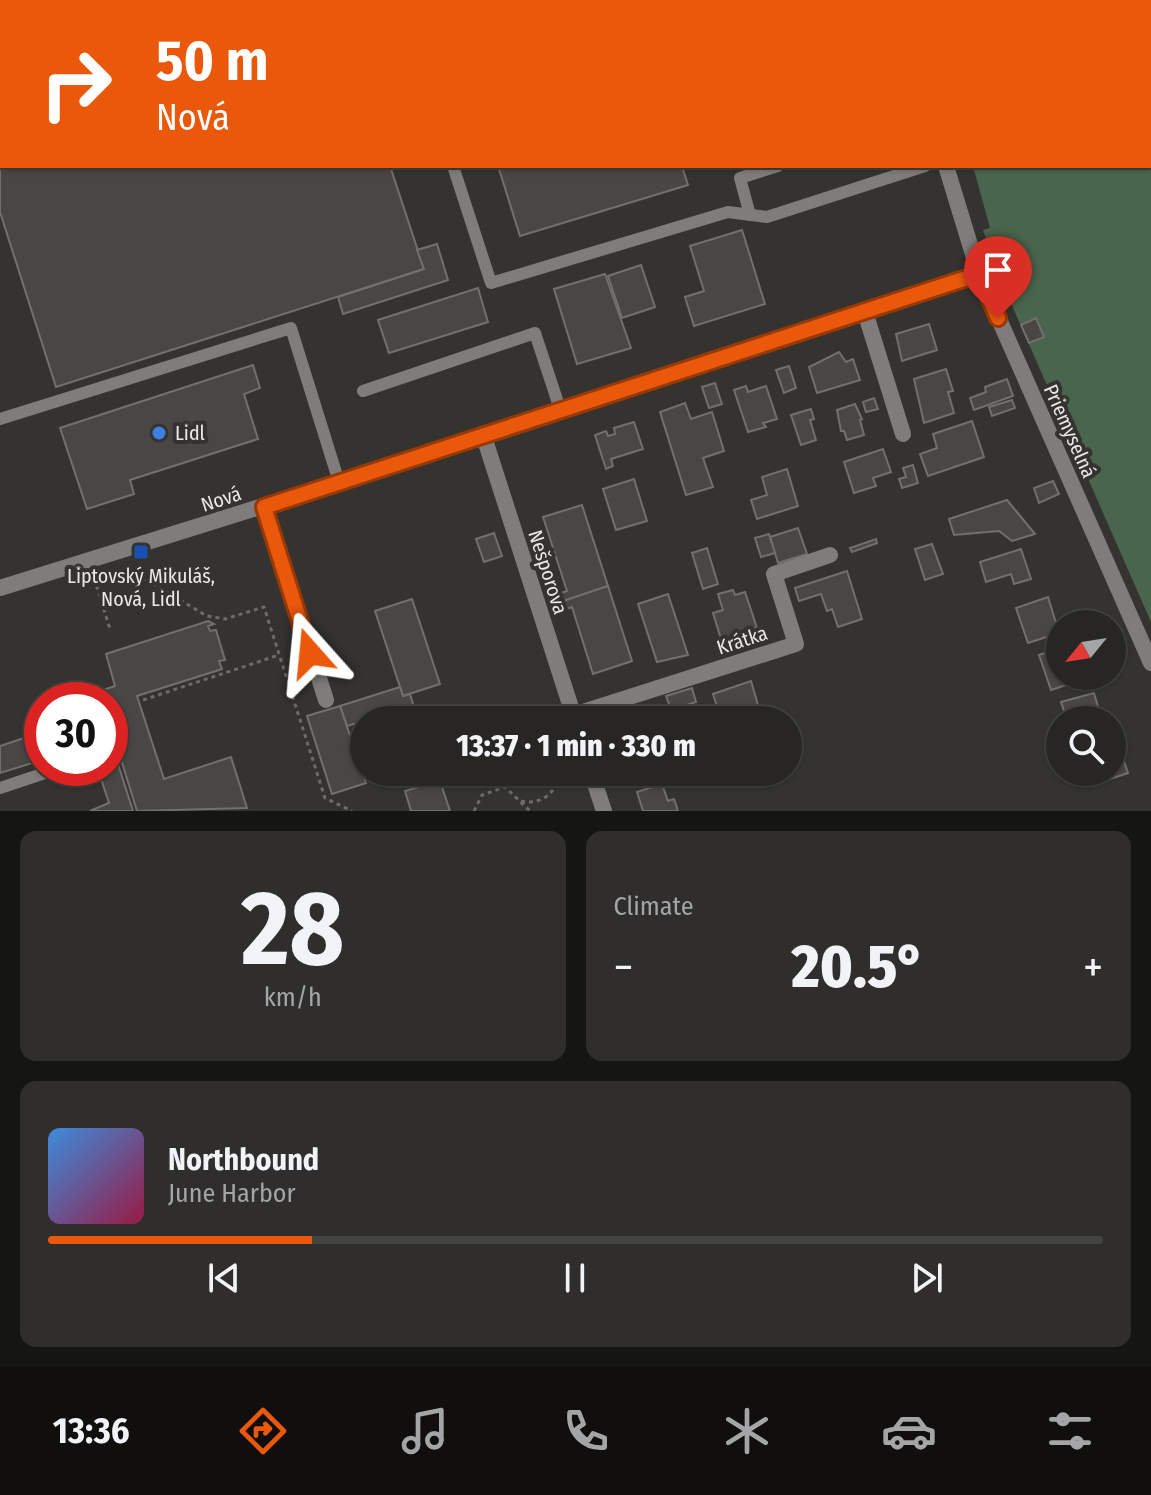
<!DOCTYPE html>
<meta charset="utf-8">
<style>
body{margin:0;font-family:"Fira Sans Condensed",sans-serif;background:#2f2e2c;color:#f1f3f6;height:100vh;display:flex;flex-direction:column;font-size:30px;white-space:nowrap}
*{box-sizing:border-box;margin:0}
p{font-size:26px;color:#a4a5a6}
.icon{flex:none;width:44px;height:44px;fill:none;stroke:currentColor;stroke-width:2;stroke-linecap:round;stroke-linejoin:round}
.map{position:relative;height:811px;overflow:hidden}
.drawer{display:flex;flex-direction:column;gap:20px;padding:20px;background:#151514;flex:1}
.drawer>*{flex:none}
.banner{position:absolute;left:0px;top:0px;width:1152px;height:168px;box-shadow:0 2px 6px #0004,0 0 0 2px #434341;background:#ea580c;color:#fff;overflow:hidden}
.needle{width:52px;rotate:240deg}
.buttons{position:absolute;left:1046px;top:610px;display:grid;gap:16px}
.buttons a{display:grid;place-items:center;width:80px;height:80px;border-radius:50%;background:#272624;box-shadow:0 2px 6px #0004,0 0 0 2px #434341;font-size:40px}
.speed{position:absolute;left:24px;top:682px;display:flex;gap:16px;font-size:40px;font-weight:700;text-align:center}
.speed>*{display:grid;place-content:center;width:104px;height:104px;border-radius:50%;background:#272624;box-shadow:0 2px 6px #0004,0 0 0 2px #434341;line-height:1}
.speed .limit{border:12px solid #d22;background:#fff;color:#111}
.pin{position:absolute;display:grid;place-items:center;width:68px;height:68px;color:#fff;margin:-82px -34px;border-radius:50% 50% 50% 0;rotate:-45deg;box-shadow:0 0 8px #0007}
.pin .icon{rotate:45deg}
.me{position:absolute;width:88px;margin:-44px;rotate:342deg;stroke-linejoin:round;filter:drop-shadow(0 0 6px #0008)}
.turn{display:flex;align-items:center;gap:28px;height:168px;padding:0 24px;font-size:36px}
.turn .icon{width:104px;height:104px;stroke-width:2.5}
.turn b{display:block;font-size:56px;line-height:68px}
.big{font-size:60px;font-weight:800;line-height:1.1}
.drawer .widget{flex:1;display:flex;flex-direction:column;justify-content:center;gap:12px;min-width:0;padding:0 28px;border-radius:16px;background:#2f2e2c}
.drawer .dial{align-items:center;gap:0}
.dial b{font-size:104px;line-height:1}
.song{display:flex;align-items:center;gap:24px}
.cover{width:96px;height:96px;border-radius:12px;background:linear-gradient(135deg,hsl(210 70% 55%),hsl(340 70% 35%))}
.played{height:8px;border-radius:4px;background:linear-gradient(90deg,#ea580c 25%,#434341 25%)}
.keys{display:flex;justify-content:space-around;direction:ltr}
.heat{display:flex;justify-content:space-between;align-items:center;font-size:44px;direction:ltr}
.drawer .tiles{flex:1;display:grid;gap:20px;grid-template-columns:1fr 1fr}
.widget:last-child{grid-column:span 2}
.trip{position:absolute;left:350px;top:706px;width:452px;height:80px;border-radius:40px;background:#272624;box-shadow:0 2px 6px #0004,0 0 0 2px #434341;font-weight:800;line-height:80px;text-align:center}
.menu{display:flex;height:128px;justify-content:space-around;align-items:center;background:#100f0e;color:#a4a5a6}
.menu .icon{width:56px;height:56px}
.menu .active{color:#ea580c}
.menu b{font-size:36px;color:#f1f3f6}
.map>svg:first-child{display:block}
.green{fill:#4a654d}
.building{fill:#494744;stroke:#726f6c;stroke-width:2}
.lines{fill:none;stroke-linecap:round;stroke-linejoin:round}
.path{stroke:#6c6b68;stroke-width:3;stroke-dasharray:4 4;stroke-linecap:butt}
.lane{stroke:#7f7d7c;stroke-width:12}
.street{stroke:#7f7d7c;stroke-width:16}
.route-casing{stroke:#983908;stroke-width:20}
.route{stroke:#ea580c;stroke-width:14}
.shop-dot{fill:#3f7fe0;stroke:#343330;stroke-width:3}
.transit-dot{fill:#1a4fb4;stroke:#343330;stroke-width:3}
.labels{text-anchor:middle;stroke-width:8;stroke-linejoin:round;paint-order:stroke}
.street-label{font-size:20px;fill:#e9e8e6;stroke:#343330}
.poi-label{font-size:20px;fill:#e9e8e6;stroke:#343330;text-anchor:start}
</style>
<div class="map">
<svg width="1151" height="811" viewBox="0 0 1151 811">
<rect width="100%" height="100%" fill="#343330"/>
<polygon class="green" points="1131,0 1151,0 1151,622 999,276 983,230 990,228 973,166 1150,166 1150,2 1125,2"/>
<g class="building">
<polygon points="0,0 337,0 2,2 2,166 390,166 424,269 56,387 0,212"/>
<polygon points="445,0 629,0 630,2 446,2"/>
<polygon points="684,0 794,0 795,2 685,2"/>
<polygon points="919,0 1040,0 1033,2"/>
<polygon points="498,166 682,166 688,185 520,236"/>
<polygon points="742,230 765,304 694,326 685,297 704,291 690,246"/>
<polygon points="437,244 448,280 343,314 338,297 424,269 417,250"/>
<polygon points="641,265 655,307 622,318 608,276"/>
<polygon points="605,274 631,348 577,364 554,289"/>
<polygon points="478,288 488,322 389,353 378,320"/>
<polygon points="1036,318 1044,337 1029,343 1021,325"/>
<polygon points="929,324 937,350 902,361 896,334"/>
<polygon points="839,352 846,362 853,359 860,380 817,393 809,367"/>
<polygon points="253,365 260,388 244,394 258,439 130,480 134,494 87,509 60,428"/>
<polygon points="789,366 796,388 784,393 776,370"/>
<polygon points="946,369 953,391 948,392 954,413 924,423 914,379"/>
<polygon points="1007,379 1013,396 974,410 970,398 986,392 985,387"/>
<polygon points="715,383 722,404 709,408 702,387"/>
<polygon points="746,386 748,392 766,386 777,419 763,423 766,427 748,432 734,390"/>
<polygon points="874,398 878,409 866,412 863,402"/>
<polygon points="1012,400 1015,408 992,416 989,407"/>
<polygon points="685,403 691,419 712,412 724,451 703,458 713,487 686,495 660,412"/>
<polygon points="855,404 862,419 860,420 864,435 847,440 844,431 841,431 837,410"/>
<polygon points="811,409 814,419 810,420 816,440 801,445 791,415"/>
<polygon points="972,421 984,457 928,476 920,454 937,448 933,434"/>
<polygon points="634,422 643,449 611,459 613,466 606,469 595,435 606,431 608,436 615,434 614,428"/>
<polygon points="883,449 891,472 873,478 876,486 854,493 844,462"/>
<polygon points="913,465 918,483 902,488 899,479 906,477 903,468"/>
<polygon points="787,469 798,506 757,519 751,500 767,495 762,477"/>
<polygon points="634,479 647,521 616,530 603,489"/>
<polygon points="1053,481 1059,494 1039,503 1034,488"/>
<polygon points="1007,500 1035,534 1012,541 999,531 954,535 949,519"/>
<polygon points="582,505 608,586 563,601 561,593 567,591 543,517"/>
<polygon points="798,528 807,554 778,563 770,537"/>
<polygon points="494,533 502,556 484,562 476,539"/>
<polygon points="769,534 775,553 761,557 755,538"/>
<polygon points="876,539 877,543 852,552 850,548"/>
<polygon points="932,544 943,574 925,580 915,549"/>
<polygon points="707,548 718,584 703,589 692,553"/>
<polygon points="1021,549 1031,579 1014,584 1011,574 986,582 980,562"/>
<polygon points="847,571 862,619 838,627 832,609 827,611 821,594 799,601 795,588"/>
<polygon points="608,586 632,661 593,674 572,607 566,609 563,601"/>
<polygon points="733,590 735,595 745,592 757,628 734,632 736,638 722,642 713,613 723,610 718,594"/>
<polygon points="668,594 688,655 657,662 638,604"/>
<polygon points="1048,597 1059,633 1028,643 1016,608"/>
<polygon points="412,599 440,684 403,696 375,611"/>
<polygon points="208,621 214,624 208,626 210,631 216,630 225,660 219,661 222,669 137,696 164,779 231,757 247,808 137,811 110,724 110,700 102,700 100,691 115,686 106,654"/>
<polygon points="1060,648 1060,676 1081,676 1082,680 1051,690 1039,655"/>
<polygon points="751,681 758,705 743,710 746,720 721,720 713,694"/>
<polygon points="400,687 403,696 410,694 418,720 377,720 376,717 347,726 340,706"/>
<polygon points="692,688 696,702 671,710 666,696"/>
<polygon points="1094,693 1102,720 1067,720 1061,702"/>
<polygon points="340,706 366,783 332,794 307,716"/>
<polygon points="42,732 42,760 0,773 0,746"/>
<polygon points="1116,738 1128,773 1095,784 1091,772 1112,772 1112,740"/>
<polygon points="118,764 133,811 90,811 109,803 98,770"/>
<polygon points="440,781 450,811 411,811 405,791"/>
<polygon points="662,784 668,801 674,799 678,811 643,811 637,792"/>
</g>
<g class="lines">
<g class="path">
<polyline points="1150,85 1151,84"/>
<polyline points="125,567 207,616 225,619 264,607 325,798 352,811"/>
<polyline points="94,578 110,629"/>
<polyline points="143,700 279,655"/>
<polyline points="502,772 505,787"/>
<path d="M521 801C541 806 558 792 559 772"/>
<polyline points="474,811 482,795 505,787 530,811"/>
</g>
<g class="lane">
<polyline points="399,0 400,2"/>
<polyline points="831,0 831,2"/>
<polyline points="453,166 491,283 728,212 767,217 925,166"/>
<polyline points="750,215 740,178 778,166"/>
<polyline points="363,391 535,333 561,412"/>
<polyline points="0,419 291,328 339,482"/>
<polyline points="0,788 60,768"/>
</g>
<g class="street">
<polyline points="897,0 898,2"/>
<polyline points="1057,2 1063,0"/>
<polyline points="946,166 979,274 1151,663"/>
<polyline points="865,312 903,434"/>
<polyline points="484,437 575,720"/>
<polyline points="264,507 326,700"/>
<polyline points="0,588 484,437 979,274"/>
<polyline points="573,715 796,644 774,574 830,555"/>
<polyline points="591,772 604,811"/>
</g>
</g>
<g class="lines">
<defs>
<polyline id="route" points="310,653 264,507 979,274 998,318"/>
</defs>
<use href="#route" class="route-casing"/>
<use href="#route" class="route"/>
</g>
<circle class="shop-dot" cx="159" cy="433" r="8"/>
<rect class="transit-dot" x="133" y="544" width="16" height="16" rx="4"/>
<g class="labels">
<g class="street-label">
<text transform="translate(1070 431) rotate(66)" y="7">Priemyselná</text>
<text transform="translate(221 499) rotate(-18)" y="7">Nová</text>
<text transform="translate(548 572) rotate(72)" y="7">Nešporova</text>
<text transform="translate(742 640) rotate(-18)" y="7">Krátka</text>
</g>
<g class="poi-label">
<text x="175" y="440">Lidl</text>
<text x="141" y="583" text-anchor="middle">Liptovský Mikuláš,<tspan x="141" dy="23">Nová, Lidl</tspan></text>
</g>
</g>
</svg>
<div class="buttons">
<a><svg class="needle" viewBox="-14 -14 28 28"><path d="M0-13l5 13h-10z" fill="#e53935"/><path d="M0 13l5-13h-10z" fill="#a4a5a6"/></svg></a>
<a><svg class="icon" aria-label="search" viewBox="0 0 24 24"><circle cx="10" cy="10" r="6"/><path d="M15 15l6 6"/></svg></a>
</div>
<div class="speed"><div class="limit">30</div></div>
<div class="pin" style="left:998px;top:318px;background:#d93025"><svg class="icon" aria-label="arrive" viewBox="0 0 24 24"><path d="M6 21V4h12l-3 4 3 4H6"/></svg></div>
<svg class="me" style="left:310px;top:653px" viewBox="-20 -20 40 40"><path d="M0-17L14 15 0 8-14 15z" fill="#ea580c" stroke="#fff" stroke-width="4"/></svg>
<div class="trip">13:37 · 1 min · 330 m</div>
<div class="banner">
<div class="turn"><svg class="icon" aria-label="right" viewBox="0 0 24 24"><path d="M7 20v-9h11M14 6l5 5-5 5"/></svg><div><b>50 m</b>Nová</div></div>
</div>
</div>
<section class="drawer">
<div class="tiles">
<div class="widget dial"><b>28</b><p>km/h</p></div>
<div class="widget"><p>Climate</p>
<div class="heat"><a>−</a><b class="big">20.5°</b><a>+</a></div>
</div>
<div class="widget">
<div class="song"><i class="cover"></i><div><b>Northbound</b><p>June Harbor</p></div></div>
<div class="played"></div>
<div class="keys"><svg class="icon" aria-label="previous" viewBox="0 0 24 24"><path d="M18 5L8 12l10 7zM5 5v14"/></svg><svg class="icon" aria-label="pause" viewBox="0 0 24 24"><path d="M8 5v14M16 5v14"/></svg><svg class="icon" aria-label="next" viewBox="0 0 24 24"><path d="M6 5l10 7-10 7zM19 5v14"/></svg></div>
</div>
</div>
</section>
<nav class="menu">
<b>13:36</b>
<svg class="icon active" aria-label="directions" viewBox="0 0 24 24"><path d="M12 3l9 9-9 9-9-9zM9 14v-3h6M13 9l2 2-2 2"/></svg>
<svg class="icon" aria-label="music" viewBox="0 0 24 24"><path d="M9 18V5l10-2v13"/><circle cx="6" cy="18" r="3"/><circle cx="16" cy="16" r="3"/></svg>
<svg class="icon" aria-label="phone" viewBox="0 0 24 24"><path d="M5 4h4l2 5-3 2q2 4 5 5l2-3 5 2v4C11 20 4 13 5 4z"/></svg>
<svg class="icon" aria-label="climate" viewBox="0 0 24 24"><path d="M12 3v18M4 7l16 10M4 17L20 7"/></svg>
<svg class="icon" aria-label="car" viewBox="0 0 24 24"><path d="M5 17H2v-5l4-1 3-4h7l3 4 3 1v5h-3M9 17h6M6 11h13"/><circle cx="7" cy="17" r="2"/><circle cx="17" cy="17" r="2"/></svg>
<svg class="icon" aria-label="filters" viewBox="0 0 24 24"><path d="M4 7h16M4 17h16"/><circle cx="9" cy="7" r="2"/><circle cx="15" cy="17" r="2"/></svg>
</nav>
